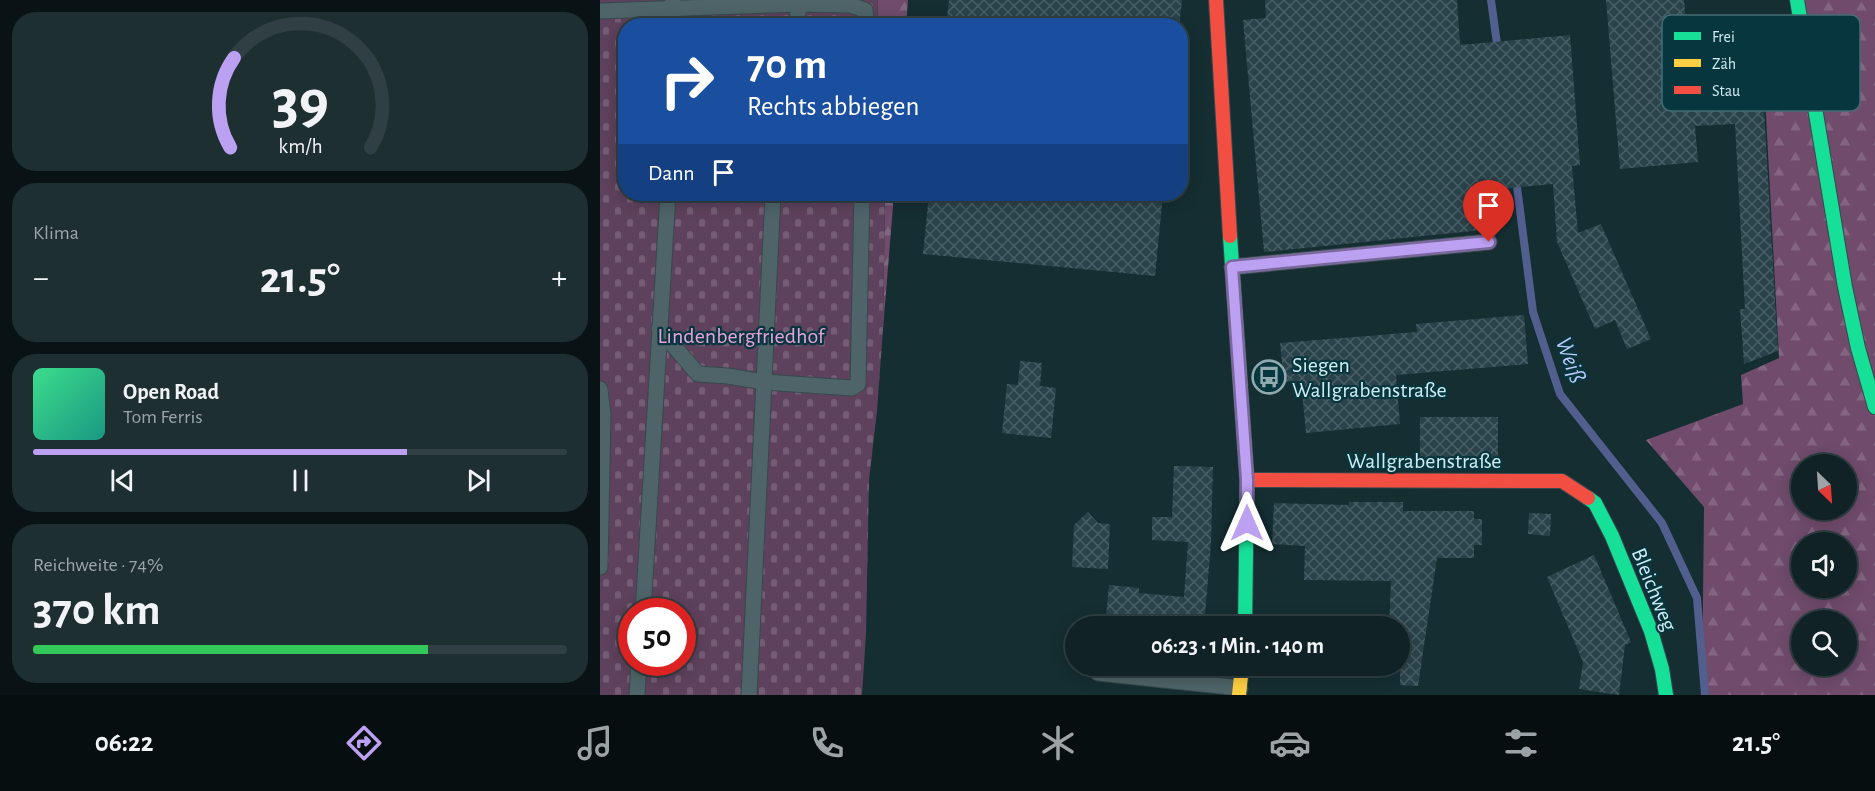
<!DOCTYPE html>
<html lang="de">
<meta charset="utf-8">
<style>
body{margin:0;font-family:"Alegreya Sans",sans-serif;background:#1e2f32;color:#f1f3f6;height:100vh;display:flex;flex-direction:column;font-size:22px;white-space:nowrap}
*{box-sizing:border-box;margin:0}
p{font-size:20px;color:#9ca4a7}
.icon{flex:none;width:33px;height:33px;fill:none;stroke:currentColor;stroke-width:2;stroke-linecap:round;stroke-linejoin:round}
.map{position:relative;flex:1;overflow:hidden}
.details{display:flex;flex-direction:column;gap:12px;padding:12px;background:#091315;width:600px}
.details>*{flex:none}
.top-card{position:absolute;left:18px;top:18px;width:570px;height:183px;border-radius:24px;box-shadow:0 3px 15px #0003,0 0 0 2px #303f43;background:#1a4fa0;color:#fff;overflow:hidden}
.needle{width:39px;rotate:155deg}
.controls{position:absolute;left:1191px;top:454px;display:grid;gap:12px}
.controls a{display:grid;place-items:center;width:66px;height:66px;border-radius:50%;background:#102226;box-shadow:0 3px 15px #0003,0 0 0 2px #303f43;font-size:30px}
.speed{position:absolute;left:18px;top:598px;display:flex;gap:12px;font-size:30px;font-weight:700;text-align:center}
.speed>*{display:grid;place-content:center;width:78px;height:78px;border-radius:50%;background:#102226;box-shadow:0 3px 15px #0003,0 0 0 2px #303f43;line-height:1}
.speed .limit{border:9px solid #d22;background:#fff;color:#111}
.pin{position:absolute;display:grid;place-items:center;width:51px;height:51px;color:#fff;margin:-62px -26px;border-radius:50% 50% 50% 0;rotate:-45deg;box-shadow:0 0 6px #0007}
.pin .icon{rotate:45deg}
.me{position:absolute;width:66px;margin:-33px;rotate:0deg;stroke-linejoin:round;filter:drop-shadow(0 0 4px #0008)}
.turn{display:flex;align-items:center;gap:21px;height:126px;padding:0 30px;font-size:27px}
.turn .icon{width:78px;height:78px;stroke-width:2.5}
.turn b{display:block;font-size:42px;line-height:51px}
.then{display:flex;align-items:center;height:57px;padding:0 30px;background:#0003;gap:12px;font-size:22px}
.big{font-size:45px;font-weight:700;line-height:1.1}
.details .tile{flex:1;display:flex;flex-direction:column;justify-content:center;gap:9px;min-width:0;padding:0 21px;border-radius:24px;background:#1e2f32}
.details .dial{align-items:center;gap:0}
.dial svg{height:156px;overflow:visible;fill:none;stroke:#303f43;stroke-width:7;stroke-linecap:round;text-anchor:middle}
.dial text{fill:#f1f3f6;stroke:none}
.song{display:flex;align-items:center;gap:18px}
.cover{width:72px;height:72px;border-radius:9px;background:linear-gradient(135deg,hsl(150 70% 55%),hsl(170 70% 35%))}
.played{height:6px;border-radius:3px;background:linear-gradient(90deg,#bca0f2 70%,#303f43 70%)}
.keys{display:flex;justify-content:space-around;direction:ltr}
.heat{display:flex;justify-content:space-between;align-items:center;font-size:33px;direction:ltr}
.charge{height:9px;border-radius:4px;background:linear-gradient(90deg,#34c759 74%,#303f43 0)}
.trip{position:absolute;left:465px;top:616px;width:345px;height:60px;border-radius:30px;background:#102226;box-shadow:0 3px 15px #0003,0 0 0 2px #303f43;font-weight:700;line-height:60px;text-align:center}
.tab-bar{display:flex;height:96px;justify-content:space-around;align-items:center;background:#060e0f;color:#9ca4a7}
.tab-bar .icon{width:42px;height:42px}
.tab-bar .on{color:#bca0f2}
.tab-bar b{font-size:27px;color:#f1f3f6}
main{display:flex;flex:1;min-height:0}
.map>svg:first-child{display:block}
.forest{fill:url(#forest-firs);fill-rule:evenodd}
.cemetery{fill:url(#cemetery-stones);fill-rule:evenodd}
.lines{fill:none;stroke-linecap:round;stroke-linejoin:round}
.stream{stroke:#525e8e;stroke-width:8}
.building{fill:url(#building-cross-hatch)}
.lane-casing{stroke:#36494d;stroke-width:17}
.fast-casing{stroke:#36494d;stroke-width:16}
.slow-casing{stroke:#36494d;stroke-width:16}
.jam-casing{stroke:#36494d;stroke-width:16}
.lane{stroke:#4e6468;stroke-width:15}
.fast{stroke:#16e098;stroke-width:14}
.slow{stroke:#ffcf43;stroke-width:14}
.jam{stroke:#f24e42;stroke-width:14}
.route-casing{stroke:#7a689d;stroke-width:15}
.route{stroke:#bca0f2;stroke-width:10}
.labels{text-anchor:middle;stroke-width:4.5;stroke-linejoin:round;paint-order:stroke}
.park-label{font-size:22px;fill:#eaa2dc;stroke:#08363f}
.poi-label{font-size:22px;fill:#d0edf3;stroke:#08363f;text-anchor:start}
.street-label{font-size:22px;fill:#d0edf3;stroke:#08363f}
.water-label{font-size:24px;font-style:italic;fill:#becaf9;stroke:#08363f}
.key{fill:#08363f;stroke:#446d75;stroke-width:1.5}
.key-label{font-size:16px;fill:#d0edf3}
</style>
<main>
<section class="details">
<div class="tile dial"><svg viewBox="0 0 100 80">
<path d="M14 69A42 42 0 1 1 86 69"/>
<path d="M14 69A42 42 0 0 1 16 23" stroke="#bca0f2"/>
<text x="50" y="56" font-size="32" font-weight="700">39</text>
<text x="50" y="72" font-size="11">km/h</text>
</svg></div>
<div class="tile"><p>Klima</p>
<div class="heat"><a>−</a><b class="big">21.5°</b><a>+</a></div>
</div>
<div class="tile">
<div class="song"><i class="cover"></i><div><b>Open Road</b><p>Tom Ferris</p></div></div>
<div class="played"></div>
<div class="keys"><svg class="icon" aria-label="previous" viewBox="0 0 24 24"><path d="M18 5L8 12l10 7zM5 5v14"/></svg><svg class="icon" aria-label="pause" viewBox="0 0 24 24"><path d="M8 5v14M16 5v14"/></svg><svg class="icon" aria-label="next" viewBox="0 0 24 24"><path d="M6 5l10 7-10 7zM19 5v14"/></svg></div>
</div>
<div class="tile"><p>Reichweite · 74%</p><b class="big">370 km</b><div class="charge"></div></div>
</section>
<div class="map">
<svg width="1275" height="695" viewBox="0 0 1275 695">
<defs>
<pattern id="forest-firs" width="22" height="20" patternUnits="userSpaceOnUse" patternTransform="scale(1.5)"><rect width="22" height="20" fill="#704b6c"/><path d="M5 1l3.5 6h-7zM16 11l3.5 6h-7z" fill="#836581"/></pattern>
<pattern id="cemetery-stones" width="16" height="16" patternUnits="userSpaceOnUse" patternTransform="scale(1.5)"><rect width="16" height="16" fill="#5e415c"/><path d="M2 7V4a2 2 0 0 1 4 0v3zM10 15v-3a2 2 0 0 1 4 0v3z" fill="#745d74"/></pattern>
<pattern id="building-cross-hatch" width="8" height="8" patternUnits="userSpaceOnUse" patternTransform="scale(1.5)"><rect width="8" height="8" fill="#2a434b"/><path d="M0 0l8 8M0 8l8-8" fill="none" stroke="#485e65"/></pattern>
</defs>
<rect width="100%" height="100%" fill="#152e32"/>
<g class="forest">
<polygon points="278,0 308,0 306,25 277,26"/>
<path d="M1202 0H1275V695H1102L1104 507 1046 440 1143 404 1141 375 1179 358 1163 59 1173 46 1205 30ZM1202 465H1246V510H1202ZM1202 543H1246V588H1202ZM1202 621H1246V666H1202Z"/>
<polygon points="285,194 294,194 283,329"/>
</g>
<path class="cemetery" d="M0 0H278L277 25 26 26V194H285L283 329 277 411 269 480 266 634 262 695H0ZM32 612H82V663H32Z"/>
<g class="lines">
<g class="stream">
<polyline points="891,0 898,51"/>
<polyline points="916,179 933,312 960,394 1062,523 1097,598 1105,695"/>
</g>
</g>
<g class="building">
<polygon points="349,0 582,0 579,26 346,26"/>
<polygon points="665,0 857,0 860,45 970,35 980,165 972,166 978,233 1001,224 1051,339 1027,349 1015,320 995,329 957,242 953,184 900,189 902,228 664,252 643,20 666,18"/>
<polygon points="1006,0 1084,0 1092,94 1163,92 1178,351 1144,364 1140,309 1145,309 1135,124 1095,126 1098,162 1020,169"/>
<polygon points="329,194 563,194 555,276 323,254"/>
<polygon points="924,315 928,364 796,375 800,424 706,433 701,381 684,382 680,343 817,332 816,324"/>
<polygon points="420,361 442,363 440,386 456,388 451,438 402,433 407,384 418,385"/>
<rect x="820" y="417" width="78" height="41"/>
<polygon points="574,466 613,467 611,543 604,627 513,627 514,618 506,617 509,585 539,588 539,593 584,597 588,542 552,540 552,517 572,517"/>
<polygon points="749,502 803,502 803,511 874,511 874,519 882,519 882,545 874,545 874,558 837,558 818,686 800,685 800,627 789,627 791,581 704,580 705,546 672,544 674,503 749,505"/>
<polygon points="488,512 498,523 510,524 508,569 472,567 474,525"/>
<polygon points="929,513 951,514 950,536 928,534"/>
<polygon points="994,555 1031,642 1025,645 1019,695 979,689 983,662 947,577"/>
</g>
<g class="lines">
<defs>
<g id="lane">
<polyline points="0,11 200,4 250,5 265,10 267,26"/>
<polyline points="72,26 73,0"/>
<polyline points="196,26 200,0"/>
<polyline points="632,267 889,242"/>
<polyline points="59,329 98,374 128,376 164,382 252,388 258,384 262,194"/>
<polyline points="0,389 3,415 0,567"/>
<polyline points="43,612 68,194"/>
<polyline points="498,673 640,688"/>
<polyline points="37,695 39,663"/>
<polyline points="149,695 173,194"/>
</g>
<g id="fast">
<polyline points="1197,0 1245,287 1258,348 1275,407"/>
<polyline points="630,236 647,480 645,627"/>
<polyline points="988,498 995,503 1012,536 1051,631 1062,669 1066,695"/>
</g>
<polyline id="slow" points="639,695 642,666"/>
<g id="jam">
<polyline points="616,0 630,236"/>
<polyline points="647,480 962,481 988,498"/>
</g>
</defs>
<use href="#lane" class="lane-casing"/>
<use href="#fast" class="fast-casing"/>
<use href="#slow" class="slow-casing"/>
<use href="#jam" class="jam-casing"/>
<use href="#lane" class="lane"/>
<use href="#fast" class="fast"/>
<use href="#slow" class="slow"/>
<use href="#jam" class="jam"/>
</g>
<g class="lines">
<defs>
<polyline id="route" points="647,523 647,480 632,267 889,242"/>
</defs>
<use href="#route" class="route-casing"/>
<use href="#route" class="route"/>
</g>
<defs>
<symbol id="bus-ring" viewBox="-11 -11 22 22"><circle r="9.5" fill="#08363f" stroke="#8faaaf" stroke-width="1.5"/><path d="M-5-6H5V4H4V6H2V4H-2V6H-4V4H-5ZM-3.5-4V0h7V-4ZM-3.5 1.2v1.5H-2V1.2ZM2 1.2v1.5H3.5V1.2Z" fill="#8faaaf"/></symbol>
</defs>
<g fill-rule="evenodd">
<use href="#bus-ring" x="650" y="358" width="38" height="38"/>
</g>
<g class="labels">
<g class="park-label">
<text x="141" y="343">Lindenbergfriedhof</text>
</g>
<g class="poi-label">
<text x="692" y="372">Siegen<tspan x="692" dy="25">Wallgrabenstraße</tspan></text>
</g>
<g class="street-label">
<text x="824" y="468">Wallgrabenstraße</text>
<text transform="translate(1055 589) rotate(68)" y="8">Bleichweg</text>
</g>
<g class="water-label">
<text transform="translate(971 360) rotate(70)" y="8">Weiß</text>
</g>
</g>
<rect x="1062" y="15" width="198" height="96" rx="9" class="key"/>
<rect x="1074" y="32" width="27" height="8" fill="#16e098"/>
<rect x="1074" y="59" width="27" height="8" fill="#ffcf43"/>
<rect x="1074" y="86" width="27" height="8" fill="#f24e42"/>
<g class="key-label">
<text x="1112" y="42">Frei</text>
<text x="1112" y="69">Zäh</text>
<text x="1112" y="96">Stau</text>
</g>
</svg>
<div class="controls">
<a><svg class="needle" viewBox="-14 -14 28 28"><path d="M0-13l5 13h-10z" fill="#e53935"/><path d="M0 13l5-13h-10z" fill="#9ca4a7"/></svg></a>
<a><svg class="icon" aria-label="sound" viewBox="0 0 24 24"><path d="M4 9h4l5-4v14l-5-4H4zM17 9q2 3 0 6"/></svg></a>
<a><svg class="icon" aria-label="search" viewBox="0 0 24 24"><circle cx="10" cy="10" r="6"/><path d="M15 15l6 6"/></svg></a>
</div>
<div class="speed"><div class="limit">50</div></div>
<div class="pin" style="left:889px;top:242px;background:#d93025"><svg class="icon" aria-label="arrive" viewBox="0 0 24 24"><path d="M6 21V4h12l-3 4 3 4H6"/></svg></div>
<svg class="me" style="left:647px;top:523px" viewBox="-20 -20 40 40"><path d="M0-17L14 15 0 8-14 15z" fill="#bca0f2" stroke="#fff" stroke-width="4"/></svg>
<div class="trip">06:23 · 1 Min. · 140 m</div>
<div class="top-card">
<div class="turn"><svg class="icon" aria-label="right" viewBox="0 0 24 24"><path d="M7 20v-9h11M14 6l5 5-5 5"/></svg><div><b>70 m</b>Rechts abbiegen</div></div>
<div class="then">Dann<svg class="icon" aria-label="arrive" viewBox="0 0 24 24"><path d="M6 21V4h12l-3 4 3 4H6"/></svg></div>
</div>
</div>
</main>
<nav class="tab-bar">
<b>06:22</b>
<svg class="icon on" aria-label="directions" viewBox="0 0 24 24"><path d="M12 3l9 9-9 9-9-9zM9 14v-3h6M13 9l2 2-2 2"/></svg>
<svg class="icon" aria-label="music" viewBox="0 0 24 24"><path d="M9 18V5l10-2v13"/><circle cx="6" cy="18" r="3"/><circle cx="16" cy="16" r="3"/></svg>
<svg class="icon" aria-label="phone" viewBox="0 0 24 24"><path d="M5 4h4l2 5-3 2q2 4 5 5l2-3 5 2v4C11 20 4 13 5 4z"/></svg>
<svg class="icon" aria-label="climate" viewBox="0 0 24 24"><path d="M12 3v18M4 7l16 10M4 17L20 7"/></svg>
<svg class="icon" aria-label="car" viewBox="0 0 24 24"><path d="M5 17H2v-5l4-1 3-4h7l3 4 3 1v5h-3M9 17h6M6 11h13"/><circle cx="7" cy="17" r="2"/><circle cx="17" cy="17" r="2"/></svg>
<svg class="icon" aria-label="filters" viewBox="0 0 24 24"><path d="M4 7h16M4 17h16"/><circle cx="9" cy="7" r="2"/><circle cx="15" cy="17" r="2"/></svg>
<b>21.5°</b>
</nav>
